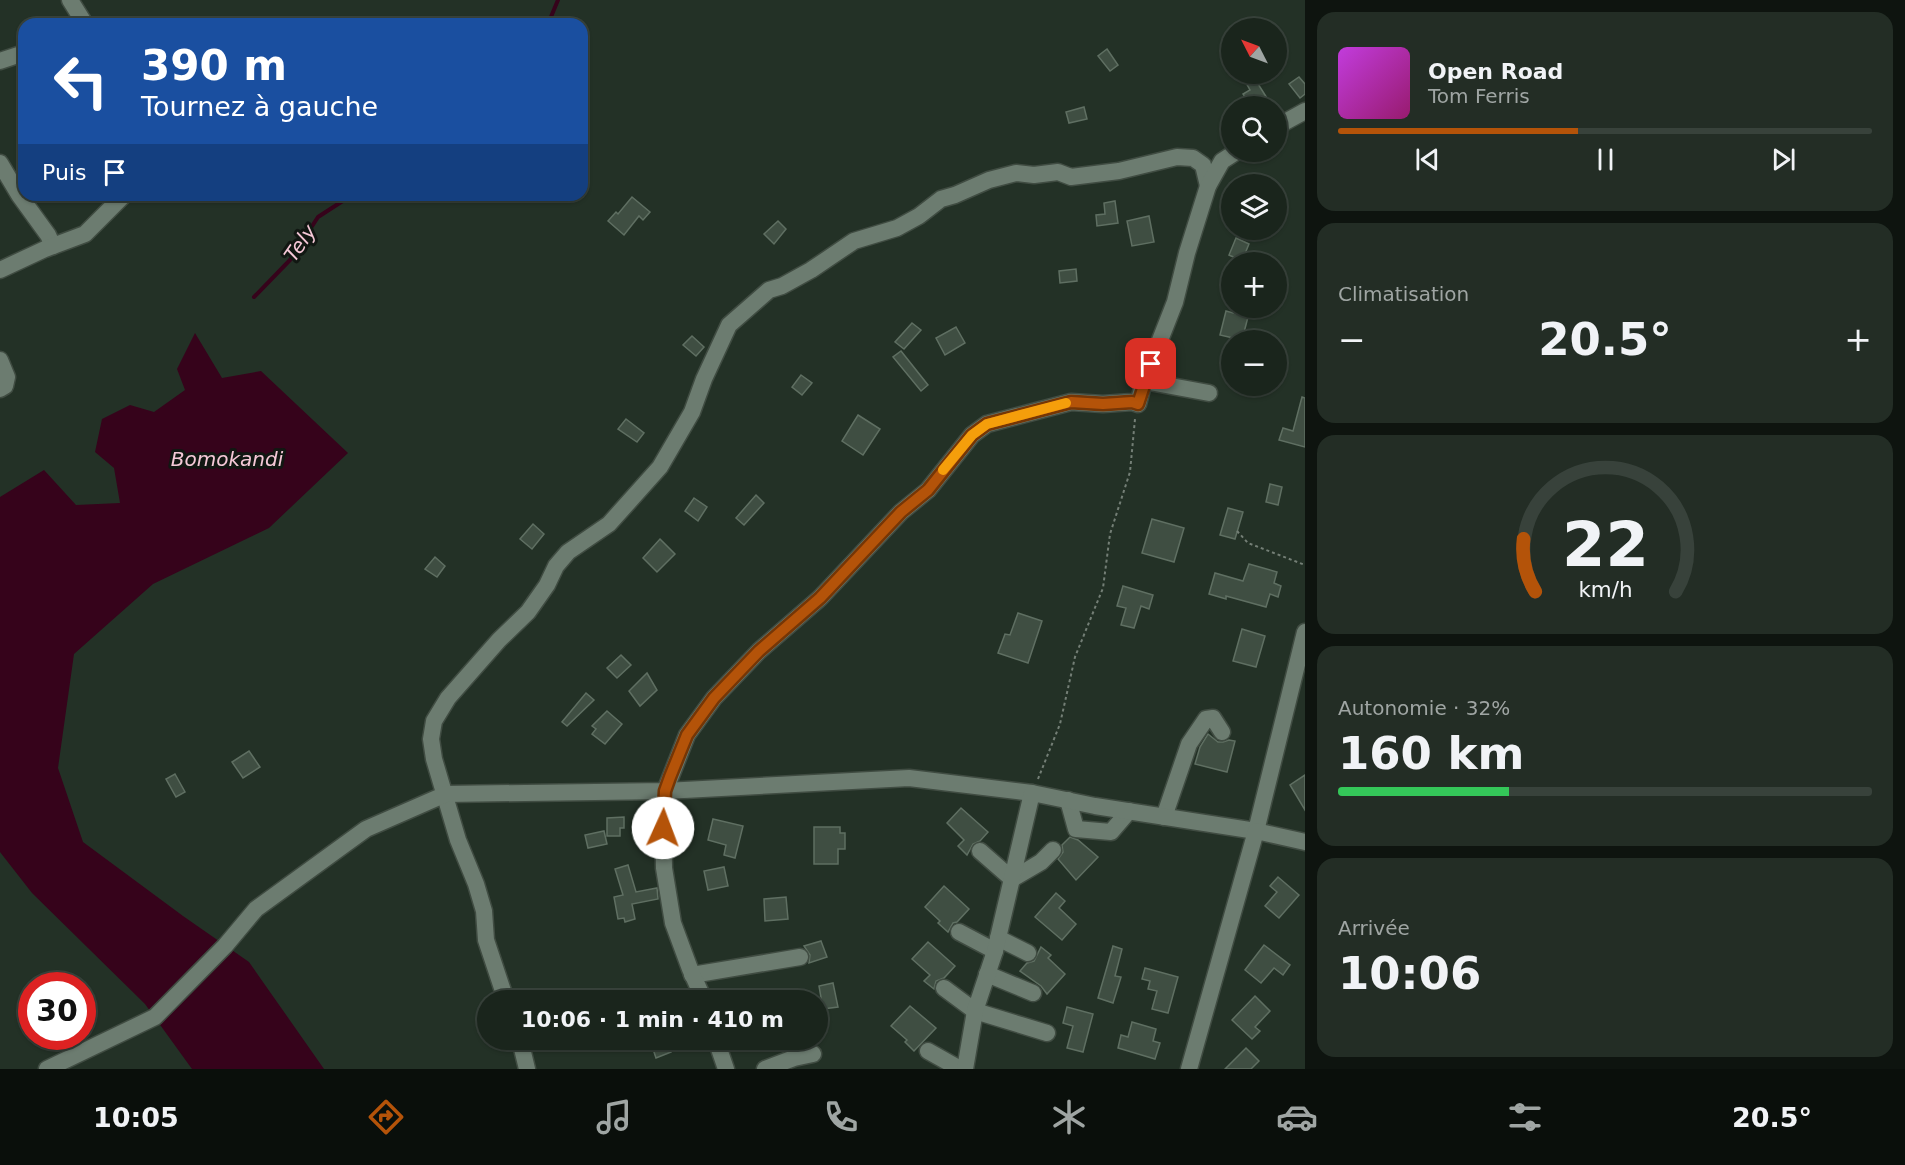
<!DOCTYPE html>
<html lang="fr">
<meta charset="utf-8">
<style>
body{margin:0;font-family:"DejaVu Sans",sans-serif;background:#232d25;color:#f1f3f6;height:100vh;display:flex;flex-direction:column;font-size:22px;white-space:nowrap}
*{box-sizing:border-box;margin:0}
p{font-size:20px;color:#9fa5a3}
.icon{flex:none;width:33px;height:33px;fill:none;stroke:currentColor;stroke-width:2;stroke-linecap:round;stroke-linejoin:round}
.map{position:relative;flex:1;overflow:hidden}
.panel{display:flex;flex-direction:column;gap:12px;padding:12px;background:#0e140f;width:600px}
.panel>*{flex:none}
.guide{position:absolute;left:18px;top:18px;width:570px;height:183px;border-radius:18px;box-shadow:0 2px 4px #0004,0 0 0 2px #38423b;background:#1a4fa0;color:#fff;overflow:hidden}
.needle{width:39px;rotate:312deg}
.tools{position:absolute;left:1221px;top:18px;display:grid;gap:12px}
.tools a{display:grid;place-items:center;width:66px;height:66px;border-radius:50%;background:#1a251c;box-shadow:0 2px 4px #0004,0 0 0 2px #38423b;font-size:30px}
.speed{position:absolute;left:18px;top:972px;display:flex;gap:12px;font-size:30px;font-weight:700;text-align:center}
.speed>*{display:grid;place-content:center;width:78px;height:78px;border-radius:50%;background:#1a251c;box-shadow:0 2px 4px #0004,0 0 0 2px #38423b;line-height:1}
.speed .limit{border:9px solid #d22;background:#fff;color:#111}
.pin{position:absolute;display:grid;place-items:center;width:51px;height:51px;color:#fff;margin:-26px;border-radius:12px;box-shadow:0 3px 9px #0006}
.me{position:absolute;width:66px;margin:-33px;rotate:2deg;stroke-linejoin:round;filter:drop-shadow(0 0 4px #0008)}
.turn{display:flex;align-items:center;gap:21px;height:126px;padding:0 24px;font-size:27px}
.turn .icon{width:78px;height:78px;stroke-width:2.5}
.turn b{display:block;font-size:42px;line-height:51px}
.then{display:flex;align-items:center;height:57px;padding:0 24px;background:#0003;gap:12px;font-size:22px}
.big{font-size:45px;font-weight:700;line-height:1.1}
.panel .card{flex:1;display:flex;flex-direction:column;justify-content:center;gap:9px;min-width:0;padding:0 21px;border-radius:18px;background:#232d25}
.panel .dial{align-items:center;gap:0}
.dial svg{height:156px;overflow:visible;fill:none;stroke:#38423b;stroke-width:7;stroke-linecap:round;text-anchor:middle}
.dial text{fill:#f1f3f6;stroke:none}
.song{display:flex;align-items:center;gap:18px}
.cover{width:72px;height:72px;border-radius:9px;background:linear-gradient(135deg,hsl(290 70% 55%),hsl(320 70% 35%))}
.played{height:6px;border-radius:3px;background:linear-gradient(90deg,#b45309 45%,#38423b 45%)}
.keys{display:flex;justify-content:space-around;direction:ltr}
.heat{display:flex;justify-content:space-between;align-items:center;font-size:33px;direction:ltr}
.charge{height:9px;border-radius:4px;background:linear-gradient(90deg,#34c759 32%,#38423b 0)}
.trip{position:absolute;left:477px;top:990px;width:351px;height:60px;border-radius:30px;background:#1a251c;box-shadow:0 2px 4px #0004,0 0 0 2px #38423b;font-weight:700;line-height:60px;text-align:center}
.menu{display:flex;height:96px;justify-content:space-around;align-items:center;background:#0a0f0b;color:#9fa5a3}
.menu .icon{width:42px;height:42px}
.menu .active{color:#b45309}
.menu b{font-size:27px;color:#f1f3f6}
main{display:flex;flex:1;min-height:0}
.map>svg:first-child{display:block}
.water{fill:#36031b}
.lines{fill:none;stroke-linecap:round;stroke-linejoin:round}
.stream{stroke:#36031b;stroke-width:4}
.building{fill:#3f4e42;stroke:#5f6f62;stroke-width:1.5}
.minor-casing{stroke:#404c42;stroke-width:19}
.path{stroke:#747f76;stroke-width:2;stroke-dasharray:3 3;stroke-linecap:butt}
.minor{stroke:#6c7c70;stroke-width:16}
.route-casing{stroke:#753606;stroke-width:15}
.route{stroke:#b45309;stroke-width:10}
.slow{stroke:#f59e0b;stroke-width:10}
.labels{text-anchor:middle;stroke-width:6;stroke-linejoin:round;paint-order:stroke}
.water-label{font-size:20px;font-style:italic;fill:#f5c8d7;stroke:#111712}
</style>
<main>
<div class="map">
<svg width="1305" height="1069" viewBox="0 0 1305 1069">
<rect width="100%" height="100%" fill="#233126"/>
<polygon class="water" points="195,333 222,378 261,371 348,453 269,528 153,584 74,654 58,768 83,842 183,916 249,962 324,1069 192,1069 145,1004 32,893 0,852 0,497 44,470 76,505 120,503 114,468 95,452 102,419 130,405 154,412 185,390 177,369"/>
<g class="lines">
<g class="stream">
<polyline points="548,24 558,0"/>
<polyline points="254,297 290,260 318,217 352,195"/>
</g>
</g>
<g class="building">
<polygon points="1107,49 1118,65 1110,71 1098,56"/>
<polygon points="1253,76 1272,106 1251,106 1243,94 1250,90 1245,81"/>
<polygon points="1299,77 1305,84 1305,94 1300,98 1289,84"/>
<polygon points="1084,107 1087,119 1069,123 1066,112"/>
<polygon points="632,197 650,212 643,220 639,216 624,235 608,221 616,212 618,214"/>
<polygon points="1115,201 1118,223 1097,226 1096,215 1105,214 1104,203"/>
<polygon points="1149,216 1154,242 1132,246 1127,221"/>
<polygon points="778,221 786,229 774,244 764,234"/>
<polygon points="1236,238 1249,244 1242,261 1229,255"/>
<polygon points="1076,269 1077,281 1060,283 1059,271"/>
<polygon points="1226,311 1248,317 1242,340 1220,335"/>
<polygon points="912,323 921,330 904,349 895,342"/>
<polygon points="956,327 965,343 945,355 936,338"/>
<polygon points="692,336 704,347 696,356 683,345"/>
<polygon points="901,351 928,385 921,391 893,357"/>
<polygon points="801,375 812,383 802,395 792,387"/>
<polygon points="1302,397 1305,398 1305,447 1279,440 1283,428 1293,431"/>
<polygon points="858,415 880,429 863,455 842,441"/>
<polygon points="626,419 644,433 637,442 618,429"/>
<polygon points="1270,484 1282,487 1278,505 1266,502"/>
<polygon points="756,495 764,503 744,525 736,518"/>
<polygon points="694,498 707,507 698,521 685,511"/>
<polygon points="1228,508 1243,512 1235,539 1220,535"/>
<polygon points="1152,519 1184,528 1174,562 1142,553"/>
<polygon points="533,524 544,534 532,549 520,539"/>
<polygon points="660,539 675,554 657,572 643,558"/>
<polygon points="435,557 445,566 437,577 425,569"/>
<polygon points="1249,564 1277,572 1274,583 1281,586 1278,597 1270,594 1266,607 1226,596 1226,599 1209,594 1215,573 1243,581"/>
<polygon points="1123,586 1153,595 1149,609 1141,606 1134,628 1121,625 1126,608 1117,606"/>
<polygon points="1018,613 1042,621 1028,663 998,653 1005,634 1010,635"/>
<polygon points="1242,629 1265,636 1256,667 1233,661"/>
<polygon points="621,655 631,665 617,678 607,668"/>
<polygon points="647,673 657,690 640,706 629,691"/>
<polygon points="586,693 594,700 567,726 562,722"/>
<polygon points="607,711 622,724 605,744 592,734 596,729 592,726"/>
<polygon points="1208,734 1218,742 1223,742 1229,740 1235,741 1227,772 1195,764 1200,747"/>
<polygon points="249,751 260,767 243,778 232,762"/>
<polygon points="175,774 185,792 176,797 166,779"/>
<polygon points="1305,775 1305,810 1290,785"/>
<polygon points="961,808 988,832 980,841 973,844 967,855 958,846 964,840 947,823"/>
<polygon points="624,817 624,828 620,828 620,836 607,836 607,818"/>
<polygon points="713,819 743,826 735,858 724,855 726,845 708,840"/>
<polygon points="814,827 840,827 840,833 845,833 845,849 838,849 838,864 814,864"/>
<polygon points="604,831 607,844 588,848 585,835"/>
<polygon points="1070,837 1078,840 1098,857 1076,880 1058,859 1063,852 1062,845"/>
<polygon points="628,865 636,892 657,888 658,899 632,904 635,919 625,922 624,918 618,919 614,897 623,895 615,869"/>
<polygon points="724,867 728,886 708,890 704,871"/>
<polygon points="1278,877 1299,895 1279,918 1265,906 1277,892 1270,886"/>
<polygon points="944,886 969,909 957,922 953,923 948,932 938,923 940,921 925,907"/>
<polygon points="1056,893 1065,901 1059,908 1076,924 1062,940 1035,917"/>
<polygon points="786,897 788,919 765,921 764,899"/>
<polygon points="821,941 827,957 809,963 810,955 804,946"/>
<polygon points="928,942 955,966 944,978 936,981 934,989 924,981 930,975 912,959"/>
<polygon points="1264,945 1290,965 1283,975 1274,968 1261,983 1245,970"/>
<polygon points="1113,946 1122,949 1115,976 1121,977 1113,1003 1098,998"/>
<polygon points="1041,947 1051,955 1048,958 1065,974 1047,994 1041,986 1020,971 1027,963 1034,961"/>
<polygon points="1145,968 1178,977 1168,1013 1152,1009 1157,991 1148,989 1150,981 1142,979"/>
<polygon points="833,983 838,1007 823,1009 819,986"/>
<polygon points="1255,996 1270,1011 1255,1027 1260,1031 1252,1039 1232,1020"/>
<polygon points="910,1006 936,1028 914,1051 905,1042 907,1040 891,1026"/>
<polygon points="1067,1007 1093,1014 1083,1052 1067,1048 1073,1026 1063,1023"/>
<polygon points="1132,1022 1156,1029 1153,1041 1160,1043 1155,1059 1118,1048 1121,1035 1128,1037"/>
<polygon points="650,1040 667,1040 671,1052 656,1058"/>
<polygon points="1246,1048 1259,1061 1251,1069 1225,1069"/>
</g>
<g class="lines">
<defs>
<g id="minor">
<polyline points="70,0 85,24"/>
<polyline points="0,61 24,53"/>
<polyline points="1276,127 1305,111"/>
<polyline points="0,163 19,195 48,235 53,246"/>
<polyline points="0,270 45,249 85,234 124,195"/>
<polyline points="0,360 7,377 5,386 0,389"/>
<polyline points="1144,381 1209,393"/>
<polyline points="1068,800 1076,829 1111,832 1129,811"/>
<polyline points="1164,817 1189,744 1206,719 1213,718 1222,732"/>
<polyline points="980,851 1012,879 1041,862 1053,850"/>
<polyline points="959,932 995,951"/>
<polyline points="998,938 1028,953"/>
<polyline points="987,974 1033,993"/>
<polyline points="692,975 800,957"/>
<polyline points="944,988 975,1011 1047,1033"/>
<polyline points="506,1000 486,940 484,911 476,884 458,840 434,759 431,739 434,721 448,698 499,640 528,612 547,585 556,566 568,552 609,524 660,467 692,412 704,379 729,325 769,290 782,286 811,270 854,241 897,228 919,216 941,199 955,195 989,180 1016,173 1034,175 1058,172 1071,177 1119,171 1177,157 1193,158 1203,165 1208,186"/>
<polyline points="704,1000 690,969 673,923 664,868 663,809 665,791 687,735 714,698 759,651 820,598 901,512 928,490 972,435 987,424 1071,402 1103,404 1132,402 1138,404 1144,381 1175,302 1187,253 1208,186 1222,161 1236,152"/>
<polyline points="520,1040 527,1069"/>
<polyline points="716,1040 726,1069"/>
<polyline points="928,1051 960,1069"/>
<polyline points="47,1069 155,1017 225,946 256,909 366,829 446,794 665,791 909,778 1032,793"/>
<polyline points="765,1069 794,1058 813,1054"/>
<polyline points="965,1069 975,1011 995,951 1032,793 1095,806 1256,831 1305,632"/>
<polyline points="1189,1069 1256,831 1305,842"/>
</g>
</defs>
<use href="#minor" class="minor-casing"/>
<g class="path">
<polyline points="1237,531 1248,543 1305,565"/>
<polyline points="1038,779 1060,724 1075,657 1103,588 1110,534 1130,472 1135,419"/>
</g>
<use href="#minor" class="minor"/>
</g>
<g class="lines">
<defs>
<polyline id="route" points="663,828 665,791 670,777 687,735 714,698 759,651 820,598 901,512 928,490 972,435 987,424 1071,402 1103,404 1132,402 1138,404 1151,364"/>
</defs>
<use href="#route" class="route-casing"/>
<use href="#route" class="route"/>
<polyline class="slow" points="943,470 972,435 987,424 1066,403"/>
</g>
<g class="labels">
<g class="water-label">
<text transform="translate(300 243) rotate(-55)" y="7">Tely</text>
<text x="227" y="466">Bomokandi</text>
</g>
</g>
</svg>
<div class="tools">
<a><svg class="needle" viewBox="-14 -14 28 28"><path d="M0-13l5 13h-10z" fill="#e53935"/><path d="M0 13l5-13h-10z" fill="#9fa5a3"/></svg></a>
<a><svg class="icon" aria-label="search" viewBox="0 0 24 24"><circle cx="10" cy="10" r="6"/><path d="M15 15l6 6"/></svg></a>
<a><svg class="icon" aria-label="layers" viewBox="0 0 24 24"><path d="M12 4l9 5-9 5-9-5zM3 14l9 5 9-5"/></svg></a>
<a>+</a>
<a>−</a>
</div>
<div class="speed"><div class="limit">30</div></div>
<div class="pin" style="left:1151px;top:364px;background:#d93025"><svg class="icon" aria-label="arrive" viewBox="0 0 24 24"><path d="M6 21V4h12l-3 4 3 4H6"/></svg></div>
<svg class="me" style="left:663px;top:828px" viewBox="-20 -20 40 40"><circle r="19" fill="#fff"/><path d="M0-13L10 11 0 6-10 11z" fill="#b45309"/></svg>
<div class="trip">10:06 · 1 min · 410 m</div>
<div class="guide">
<div class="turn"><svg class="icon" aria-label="left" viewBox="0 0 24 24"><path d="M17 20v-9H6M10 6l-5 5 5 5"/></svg><div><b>390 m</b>Tournez à gauche</div></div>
<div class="then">Puis<svg class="icon" aria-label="arrive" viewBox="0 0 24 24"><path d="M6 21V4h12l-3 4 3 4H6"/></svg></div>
</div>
</div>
<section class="panel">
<div class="card">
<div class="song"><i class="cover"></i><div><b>Open Road</b><p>Tom Ferris</p></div></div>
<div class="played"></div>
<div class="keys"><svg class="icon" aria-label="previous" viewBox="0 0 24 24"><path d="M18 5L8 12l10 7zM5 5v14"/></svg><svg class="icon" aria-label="pause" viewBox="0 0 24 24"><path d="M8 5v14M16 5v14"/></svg><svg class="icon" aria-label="next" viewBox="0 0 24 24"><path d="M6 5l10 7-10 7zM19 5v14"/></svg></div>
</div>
<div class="card"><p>Climatisation</p>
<div class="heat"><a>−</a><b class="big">20.5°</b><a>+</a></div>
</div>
<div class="card dial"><svg viewBox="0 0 100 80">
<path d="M14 69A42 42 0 1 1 86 69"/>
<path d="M14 69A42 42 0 0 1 8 42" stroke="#b45309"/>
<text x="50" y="56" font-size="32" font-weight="700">22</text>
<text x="50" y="72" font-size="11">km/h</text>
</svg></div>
<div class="card"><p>Autonomie · 32%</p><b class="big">160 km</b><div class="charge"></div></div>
<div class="card"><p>Arrivée</p><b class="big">10:06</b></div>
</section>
</main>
<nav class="menu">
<b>10:05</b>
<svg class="icon active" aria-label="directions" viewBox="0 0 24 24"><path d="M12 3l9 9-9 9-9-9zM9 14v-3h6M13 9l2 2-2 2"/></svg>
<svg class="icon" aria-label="music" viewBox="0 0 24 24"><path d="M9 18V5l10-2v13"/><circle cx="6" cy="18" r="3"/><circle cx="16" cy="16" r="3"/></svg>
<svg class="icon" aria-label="phone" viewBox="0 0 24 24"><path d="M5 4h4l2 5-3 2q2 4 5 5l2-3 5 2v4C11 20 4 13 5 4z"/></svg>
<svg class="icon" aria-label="climate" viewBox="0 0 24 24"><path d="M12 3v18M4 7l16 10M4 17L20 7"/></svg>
<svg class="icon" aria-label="car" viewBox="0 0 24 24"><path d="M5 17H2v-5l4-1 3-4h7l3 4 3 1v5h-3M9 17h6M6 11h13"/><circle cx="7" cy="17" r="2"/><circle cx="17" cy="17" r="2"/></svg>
<svg class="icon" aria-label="filters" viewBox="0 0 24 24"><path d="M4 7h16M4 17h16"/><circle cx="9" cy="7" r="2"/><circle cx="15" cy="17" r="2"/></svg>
<b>20.5°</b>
</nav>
